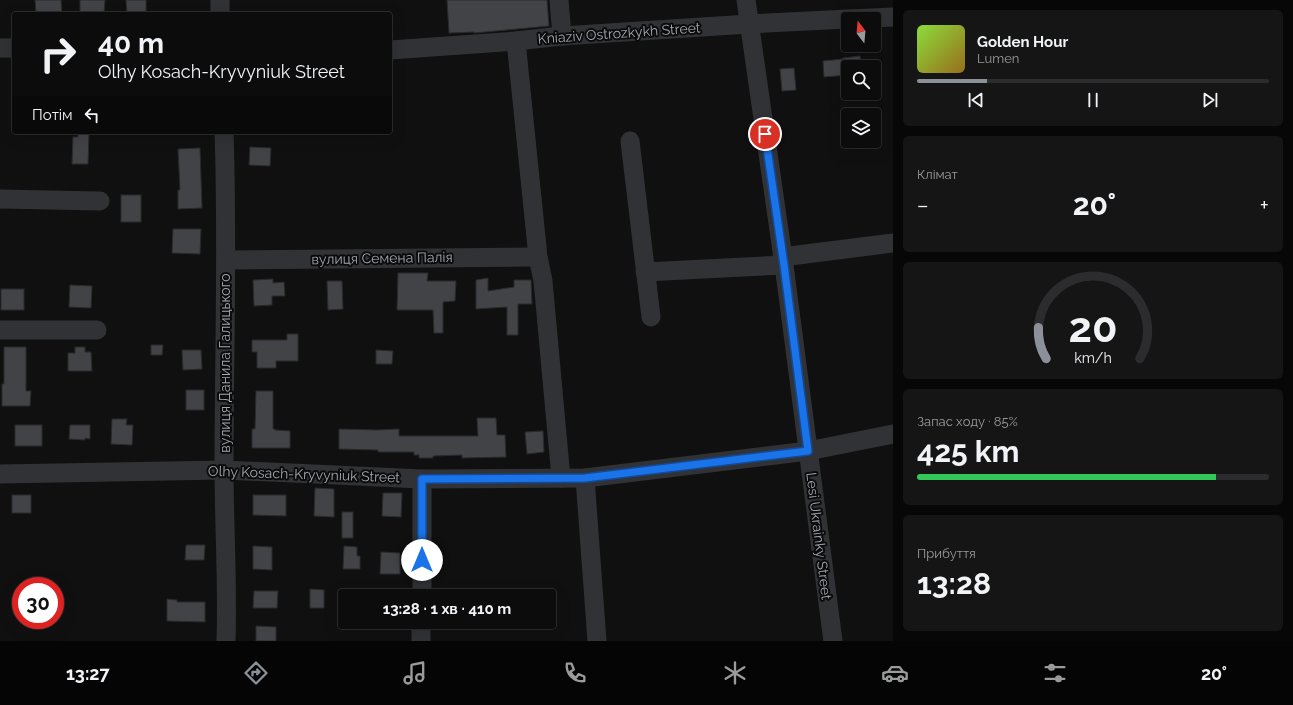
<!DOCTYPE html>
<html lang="uk">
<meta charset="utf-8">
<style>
body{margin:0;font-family:Raleway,sans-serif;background:#151516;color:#f1f3f6;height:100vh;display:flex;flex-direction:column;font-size:15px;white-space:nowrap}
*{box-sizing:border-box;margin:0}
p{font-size:13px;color:#9a9b9d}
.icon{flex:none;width:22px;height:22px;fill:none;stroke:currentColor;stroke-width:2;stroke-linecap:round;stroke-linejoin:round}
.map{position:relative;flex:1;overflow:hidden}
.details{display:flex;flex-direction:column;gap:10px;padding:10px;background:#070707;width:400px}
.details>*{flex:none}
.hud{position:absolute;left:12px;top:12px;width:380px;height:122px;border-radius:4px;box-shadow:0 4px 16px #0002,0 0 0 1px #2c2c2e;background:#0c0c0d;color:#f1f3f6;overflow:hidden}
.needle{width:26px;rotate:344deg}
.tools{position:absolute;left:841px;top:12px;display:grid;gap:8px}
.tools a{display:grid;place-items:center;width:40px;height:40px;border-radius:4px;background:#0c0c0d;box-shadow:0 4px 16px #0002,0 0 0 1px #2c2c2e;font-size:20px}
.speed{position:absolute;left:12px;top:577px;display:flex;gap:8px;font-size:20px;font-weight:700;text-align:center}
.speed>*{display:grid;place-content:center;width:52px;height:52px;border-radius:50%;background:#0c0c0d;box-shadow:0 4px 16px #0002,0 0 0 1px #2c2c2e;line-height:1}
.speed .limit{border:6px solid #d22;background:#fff;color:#111}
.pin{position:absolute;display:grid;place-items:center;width:34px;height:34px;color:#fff;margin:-17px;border:2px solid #fff;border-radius:50%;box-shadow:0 1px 4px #0007}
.me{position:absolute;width:44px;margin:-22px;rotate:0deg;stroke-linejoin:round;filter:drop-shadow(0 0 3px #0008)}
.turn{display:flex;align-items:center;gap:14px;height:84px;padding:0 20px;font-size:18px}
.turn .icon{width:52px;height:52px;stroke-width:2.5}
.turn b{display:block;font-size:28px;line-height:34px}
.then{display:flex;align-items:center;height:38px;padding:0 20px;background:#0003;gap:8px;font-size:15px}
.big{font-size:30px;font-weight:700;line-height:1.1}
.details .widget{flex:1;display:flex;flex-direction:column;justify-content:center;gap:6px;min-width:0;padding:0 14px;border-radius:6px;background:#151516}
.details .dial{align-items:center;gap:0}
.dial svg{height:104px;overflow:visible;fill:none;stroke:#2c2c2e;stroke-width:7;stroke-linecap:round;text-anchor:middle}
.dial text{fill:#f1f3f6;stroke:none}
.song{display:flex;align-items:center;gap:12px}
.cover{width:48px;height:48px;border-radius:6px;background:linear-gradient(135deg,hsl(90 70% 55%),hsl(40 70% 35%))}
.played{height:4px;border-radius:2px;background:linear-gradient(90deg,#8c9099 20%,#2c2c2e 20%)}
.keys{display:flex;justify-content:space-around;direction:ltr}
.heat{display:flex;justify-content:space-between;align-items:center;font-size:22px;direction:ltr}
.charge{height:6px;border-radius:3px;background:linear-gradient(90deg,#34c759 85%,#2c2c2e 0)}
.trip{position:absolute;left:338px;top:589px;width:218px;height:40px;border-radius:4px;background:#0c0c0d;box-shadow:0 4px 16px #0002,0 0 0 1px #2c2c2e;font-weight:700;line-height:40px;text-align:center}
.tab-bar{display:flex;height:64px;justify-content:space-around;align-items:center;background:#050505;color:#9a9b9d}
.tab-bar .icon{width:28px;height:28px}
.tab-bar .current{color:#8c9099}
.tab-bar b{font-size:18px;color:#f1f3f6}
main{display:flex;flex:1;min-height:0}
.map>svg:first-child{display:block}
.building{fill:#414346;stroke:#2a2a2c}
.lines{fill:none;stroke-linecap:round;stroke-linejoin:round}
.minor{stroke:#313235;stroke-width:19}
.route-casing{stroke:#114b97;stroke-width:10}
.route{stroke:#1a73e8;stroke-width:7}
.labels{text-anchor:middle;stroke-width:4;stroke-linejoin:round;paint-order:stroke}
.street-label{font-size:14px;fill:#a2a7b0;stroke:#0b0b0c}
</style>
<main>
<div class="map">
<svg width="893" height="641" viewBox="0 0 893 641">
<rect width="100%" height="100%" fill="#101011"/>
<g class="building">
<polygon points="35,0 61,0 62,14 36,14"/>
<polygon points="80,0 105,0 104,14 80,14"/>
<polygon points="126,0 146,0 146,14 127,14"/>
<polygon points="447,0 547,0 549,26 474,33 474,32 449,33"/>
<polygon points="860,56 861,67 848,67 848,75 824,77 823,61 843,59 843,58"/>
<polygon points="794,68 796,90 782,91 780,69"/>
<polygon points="78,132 89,132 88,164 72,164 73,137 78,137"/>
<polygon points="250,147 271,148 270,166 249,165"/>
<polygon points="200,148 202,208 178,209 178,190 180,190 178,149"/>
<rect x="121" y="195" width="20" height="27"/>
<polygon points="173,229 201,229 200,254 172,253"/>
<polygon points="398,273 428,273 427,281 456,281 455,301 443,302 443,333 434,333 433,310 397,310"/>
<polygon points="488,278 488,291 514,287 514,280 531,280 532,304 518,304 518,335 507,335 507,307 476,309 476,280"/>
<polygon points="273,279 273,283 284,282 285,296 272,296 272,305 254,306 253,280"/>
<polygon points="327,281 342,281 343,309 328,310"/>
<polygon points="70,285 92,286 91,308 69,307"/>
<rect x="1" y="289" width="23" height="21"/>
<polygon points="287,334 298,334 298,361 276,361 276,368 257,368 257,352 252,352 252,340 287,340"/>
<polygon points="151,345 163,345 162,355 151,355"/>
<polygon points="4,347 26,347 26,391 31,391 30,406 2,406 2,384 4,384"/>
<polygon points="75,347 85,347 85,352 91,352 92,371 68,371 68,353 75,353"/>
<polygon points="182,350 201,350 202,369 183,370"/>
<polygon points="376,350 393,351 392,364 376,364"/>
<rect x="186" y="390" width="18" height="20"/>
<polygon points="256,391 273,391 273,429 275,429 275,430 290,431 290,448 252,448 252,429 255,429"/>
<polygon points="477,418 496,418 497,435 505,435 506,457 462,458 462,455 433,456 433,458 419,458 419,455 414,455 414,452 378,452 378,450 339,449 339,429 377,430 399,429 399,436 478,436"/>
<polygon points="112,419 127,419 126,425 133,425 132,445 111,444"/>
<rect x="15" y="425" width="27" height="21"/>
<polygon points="70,425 90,425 90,439 85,438 85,440 69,439"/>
<polygon points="543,431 544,452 527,454 525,432"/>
<polygon points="315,488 334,489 334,517 314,516"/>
<polygon points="383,493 402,493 401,517 382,516"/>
<rect x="12" y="495" width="19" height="18"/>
<polygon points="253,495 286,495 286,516 253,515"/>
<rect x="342" y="512" width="11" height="26"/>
<polygon points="186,545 205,545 204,560 185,560"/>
<polygon points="253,546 272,547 272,570 253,569"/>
<polygon points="344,546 357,547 357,556 360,556 360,569 343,569"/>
<polygon points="381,552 400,553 400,574 380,574"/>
<polygon points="310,589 324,590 324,608 310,608"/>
<polygon points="254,591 278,591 277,608 253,608"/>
<polygon points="167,599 177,600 177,602 205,602 205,622 167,621"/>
<polygon points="256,626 276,627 276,641 256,641"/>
</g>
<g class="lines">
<g class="minor">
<polyline points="220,0 220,14"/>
<polyline points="559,0 562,36"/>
<polyline points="746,0 784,265 833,641"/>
<polyline points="851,19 893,17"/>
<polyline points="516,41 538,257 543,281 561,478"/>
<polyline points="0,48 14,48"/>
<polyline points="390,50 516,41 562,36 749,24 848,19"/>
<path d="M224 132C228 244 224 356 224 468 224 526 228 583 226 641"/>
<polyline points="630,141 651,317"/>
<polyline points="0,199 100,201"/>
<polyline points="782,257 893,243"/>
<polyline points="226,260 538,257"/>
<polyline points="645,272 784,265"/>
<polyline points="0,330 97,330"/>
<polyline points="0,474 224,470 422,479 585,478 808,451 893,434"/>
<polyline points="585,478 597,641"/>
<polyline points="422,596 422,479"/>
<polyline points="421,641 421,622"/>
</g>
</g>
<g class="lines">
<defs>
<polyline id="route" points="422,560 422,479 585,478 808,451 784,265 765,134"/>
</defs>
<use href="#route" class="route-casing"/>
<use href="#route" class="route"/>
</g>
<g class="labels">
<g class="street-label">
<text transform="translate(619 33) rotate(-4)" y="5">Kniaziv Ostrozkykh Street</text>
<text transform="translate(382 258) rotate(-1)" y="5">вулиця Семена Палія</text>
<text transform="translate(225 363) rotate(-90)" y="5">вулиця Данила Галицького</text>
<text transform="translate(304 474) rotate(2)" y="5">Olhy Kosach-Kryvyniuk Street</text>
<text transform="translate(819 536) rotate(83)" y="5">Lesi Ukrainky Street</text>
</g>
</g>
</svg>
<div class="tools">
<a><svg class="needle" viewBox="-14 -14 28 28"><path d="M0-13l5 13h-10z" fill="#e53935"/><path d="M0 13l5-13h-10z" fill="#9a9b9d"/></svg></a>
<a><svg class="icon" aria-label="search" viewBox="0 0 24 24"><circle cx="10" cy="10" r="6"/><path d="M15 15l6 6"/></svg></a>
<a><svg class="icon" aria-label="layers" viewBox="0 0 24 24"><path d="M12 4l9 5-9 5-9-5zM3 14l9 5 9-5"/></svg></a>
</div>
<div class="speed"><div class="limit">30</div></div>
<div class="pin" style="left:765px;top:134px;background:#d93025"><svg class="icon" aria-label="arrive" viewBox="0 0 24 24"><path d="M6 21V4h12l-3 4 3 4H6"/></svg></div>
<svg class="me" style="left:422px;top:560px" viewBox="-20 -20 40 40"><circle r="19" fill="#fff"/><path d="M0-13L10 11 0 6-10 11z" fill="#1a73e8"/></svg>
<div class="trip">13:28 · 1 хв · 410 m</div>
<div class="hud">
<div class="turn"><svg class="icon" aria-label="right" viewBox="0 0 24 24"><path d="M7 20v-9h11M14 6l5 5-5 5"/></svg><div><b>40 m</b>Olhy Kosach-Kryvyniuk Street</div></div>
<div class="then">Потім<svg class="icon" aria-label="left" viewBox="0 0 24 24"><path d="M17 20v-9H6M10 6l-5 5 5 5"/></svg></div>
</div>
</div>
<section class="details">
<div class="widget">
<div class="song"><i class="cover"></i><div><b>Golden Hour</b><p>Lumen</p></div></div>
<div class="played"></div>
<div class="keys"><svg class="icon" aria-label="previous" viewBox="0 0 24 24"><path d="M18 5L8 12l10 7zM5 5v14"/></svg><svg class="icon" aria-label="pause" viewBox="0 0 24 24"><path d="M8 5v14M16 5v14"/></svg><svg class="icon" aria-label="next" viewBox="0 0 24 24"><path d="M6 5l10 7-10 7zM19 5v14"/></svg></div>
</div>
<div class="widget"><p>Клімат</p>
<div class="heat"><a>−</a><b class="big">20°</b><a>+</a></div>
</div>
<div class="widget dial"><svg viewBox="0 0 100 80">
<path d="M14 69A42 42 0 1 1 86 69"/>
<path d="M14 69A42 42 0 0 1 8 45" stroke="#8c9099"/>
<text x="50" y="56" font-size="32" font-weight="700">20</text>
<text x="50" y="72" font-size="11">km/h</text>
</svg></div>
<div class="widget"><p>Запас ходу · 85%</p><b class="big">425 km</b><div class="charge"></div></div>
<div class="widget"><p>Прибуття</p><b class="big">13:28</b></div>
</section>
</main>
<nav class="tab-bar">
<b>13:27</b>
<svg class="icon current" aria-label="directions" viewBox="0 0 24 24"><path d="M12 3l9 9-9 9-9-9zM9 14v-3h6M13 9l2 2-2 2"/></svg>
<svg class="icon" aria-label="music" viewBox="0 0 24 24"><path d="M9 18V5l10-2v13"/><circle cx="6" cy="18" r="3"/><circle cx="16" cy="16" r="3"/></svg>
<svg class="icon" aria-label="phone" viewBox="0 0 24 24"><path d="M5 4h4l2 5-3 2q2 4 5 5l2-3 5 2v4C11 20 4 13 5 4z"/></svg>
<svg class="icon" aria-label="climate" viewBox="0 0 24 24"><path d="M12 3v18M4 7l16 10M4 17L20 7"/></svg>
<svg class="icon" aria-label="car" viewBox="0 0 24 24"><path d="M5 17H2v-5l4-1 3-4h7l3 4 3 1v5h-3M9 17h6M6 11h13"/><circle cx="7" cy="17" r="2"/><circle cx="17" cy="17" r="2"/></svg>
<svg class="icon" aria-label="filters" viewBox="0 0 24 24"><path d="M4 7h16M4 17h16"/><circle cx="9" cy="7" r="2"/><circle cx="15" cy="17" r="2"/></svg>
<b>20°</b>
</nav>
